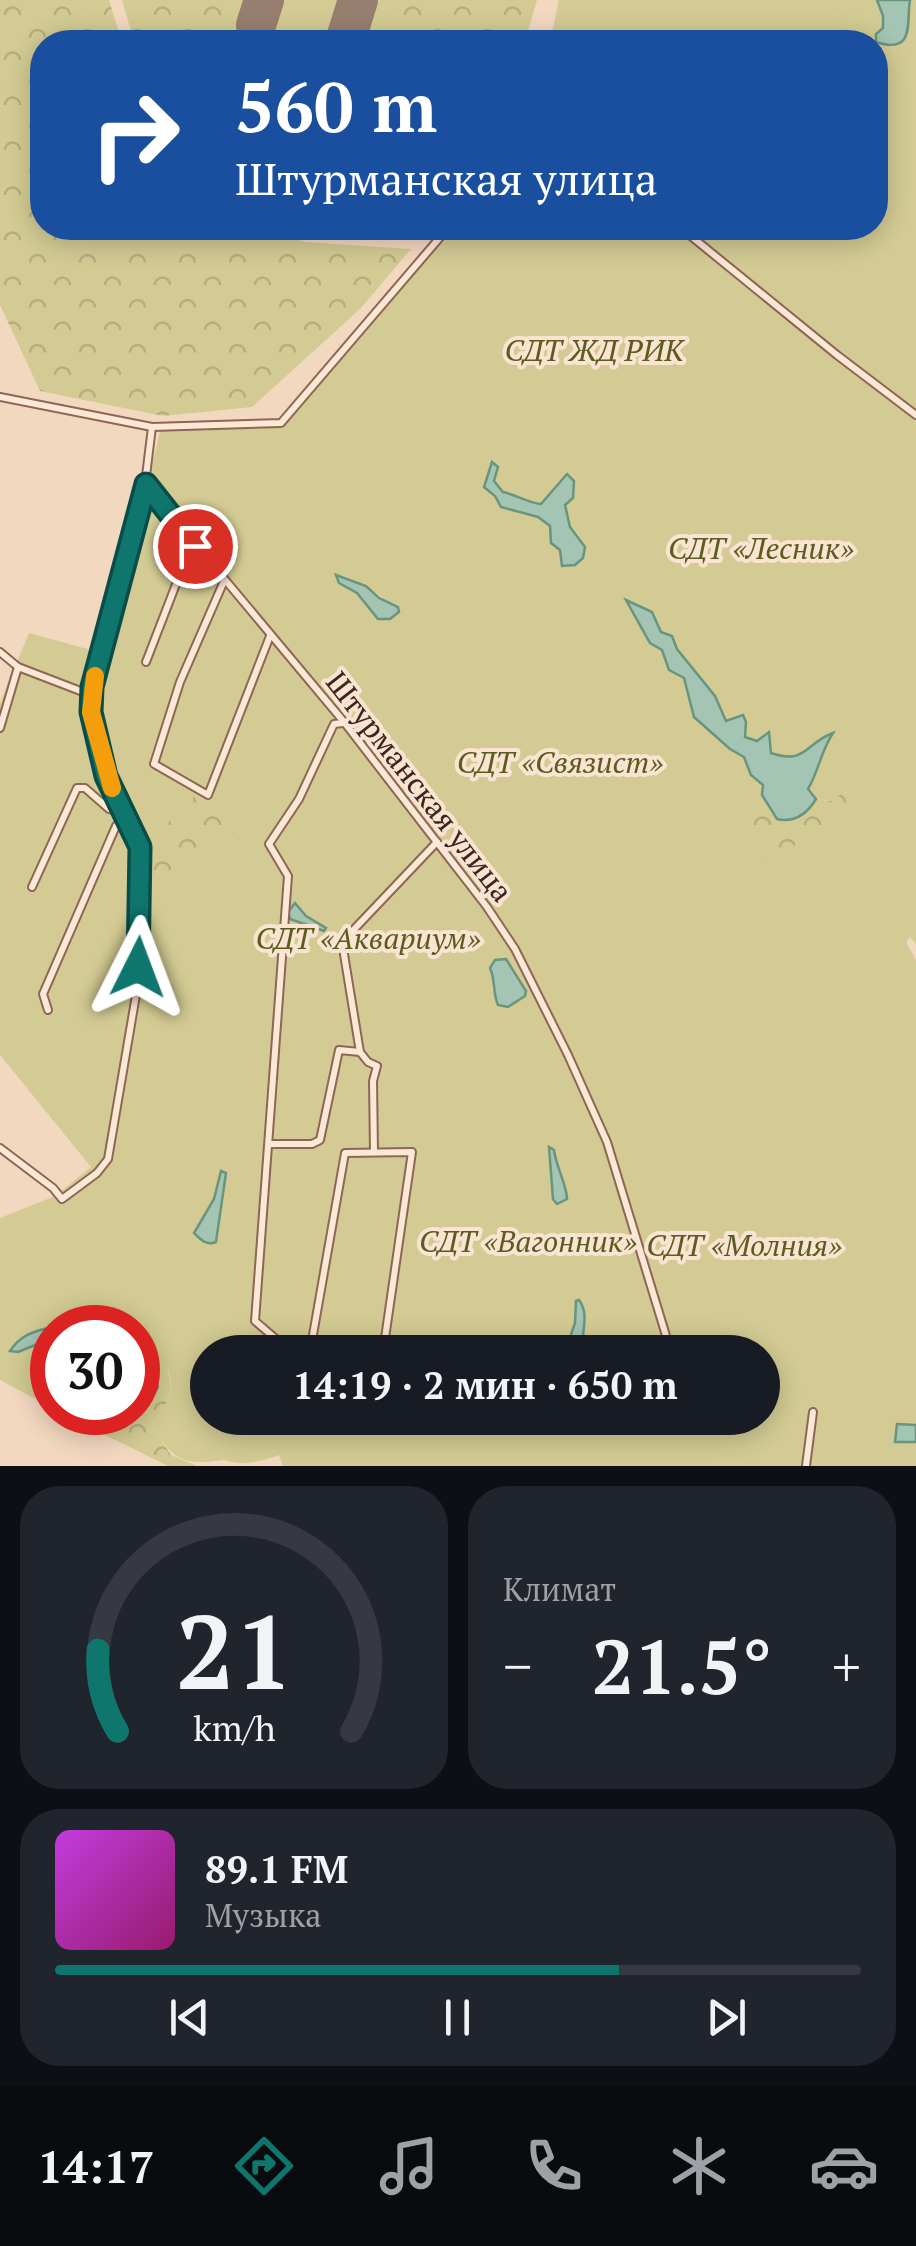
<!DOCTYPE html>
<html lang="ru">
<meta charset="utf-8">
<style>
body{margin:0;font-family:"PT Serif",serif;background:#20242c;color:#f1f3f6;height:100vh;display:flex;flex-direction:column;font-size:38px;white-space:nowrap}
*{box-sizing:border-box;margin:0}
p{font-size:32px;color:#9ea1a6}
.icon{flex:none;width:55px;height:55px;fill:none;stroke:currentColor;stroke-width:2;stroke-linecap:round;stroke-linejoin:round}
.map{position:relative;height:1466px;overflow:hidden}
.drawer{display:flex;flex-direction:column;gap:20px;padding:20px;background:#0d0f14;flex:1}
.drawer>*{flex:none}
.top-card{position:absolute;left:30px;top:30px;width:858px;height:210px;border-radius:40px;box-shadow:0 5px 25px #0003;background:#1a4fa0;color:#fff;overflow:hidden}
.speed{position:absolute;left:30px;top:1305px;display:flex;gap:20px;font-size:50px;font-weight:700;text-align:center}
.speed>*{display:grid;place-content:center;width:130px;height:130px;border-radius:50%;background:#171b24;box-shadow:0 5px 25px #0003;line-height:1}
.speed .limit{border:15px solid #d22;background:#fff;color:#111}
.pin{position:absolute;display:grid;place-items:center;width:85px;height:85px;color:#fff;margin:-42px;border:5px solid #fff;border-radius:50%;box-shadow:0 2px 10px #0007}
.me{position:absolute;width:110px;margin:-55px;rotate:3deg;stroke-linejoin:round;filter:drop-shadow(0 0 8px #0008)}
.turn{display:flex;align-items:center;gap:35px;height:210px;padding:0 40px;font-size:45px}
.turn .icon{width:130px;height:130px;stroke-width:2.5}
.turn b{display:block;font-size:70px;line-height:85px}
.big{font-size:75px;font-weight:600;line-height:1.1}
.drawer .widget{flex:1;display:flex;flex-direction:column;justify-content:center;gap:15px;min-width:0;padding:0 35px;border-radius:40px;background:#20242c}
.drawer .dial{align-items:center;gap:0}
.dial svg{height:260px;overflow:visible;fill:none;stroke:#363941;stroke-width:7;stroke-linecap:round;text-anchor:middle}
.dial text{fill:#f1f3f6;stroke:none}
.song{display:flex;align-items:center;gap:30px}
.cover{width:120px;height:120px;border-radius:15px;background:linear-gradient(135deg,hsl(290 70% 55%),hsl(320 70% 35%))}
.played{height:10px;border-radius:5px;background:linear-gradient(90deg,#0f766e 70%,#363941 70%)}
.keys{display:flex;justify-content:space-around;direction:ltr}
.heat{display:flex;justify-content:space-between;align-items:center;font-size:55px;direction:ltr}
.drawer .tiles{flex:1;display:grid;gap:20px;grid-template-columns:1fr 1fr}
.widget:last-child{grid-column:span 2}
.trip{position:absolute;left:190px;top:1335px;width:590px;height:100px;border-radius:50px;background:#171b24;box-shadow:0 5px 25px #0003;font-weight:600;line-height:100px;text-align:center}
.tab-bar{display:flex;height:160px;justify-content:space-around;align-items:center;background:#090b0e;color:#9ea1a6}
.tab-bar .icon{width:70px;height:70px}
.tab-bar .active{color:#0f766e}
.tab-bar b{font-size:45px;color:#f1f3f6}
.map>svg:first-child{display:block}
.green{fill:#d3cb93;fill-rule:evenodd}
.forest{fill:url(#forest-crowns)}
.water{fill:#a4c5b3;stroke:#69957f;stroke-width:2.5}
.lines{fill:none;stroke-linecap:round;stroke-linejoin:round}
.runway{stroke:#987e6e;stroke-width:40}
.minor-casing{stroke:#8f6656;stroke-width:10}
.minor{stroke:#fde7d5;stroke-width:6}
.route-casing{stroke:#0a4d48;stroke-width:25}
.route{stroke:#0f766e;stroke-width:18}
.slow{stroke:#f59e0b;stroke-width:18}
.labels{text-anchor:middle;stroke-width:8;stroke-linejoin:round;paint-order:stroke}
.park-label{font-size:30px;font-style:italic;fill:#5b5c20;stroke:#fae4d1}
.street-label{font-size:30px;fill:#3d241c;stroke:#fae4d1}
</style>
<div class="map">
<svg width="916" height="1466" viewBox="0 0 916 1466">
<defs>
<pattern id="forest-crowns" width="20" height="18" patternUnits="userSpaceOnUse" patternTransform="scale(2.5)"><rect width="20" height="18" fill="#d3cb93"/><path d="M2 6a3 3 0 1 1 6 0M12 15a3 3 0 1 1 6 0" fill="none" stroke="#b6ae7e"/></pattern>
</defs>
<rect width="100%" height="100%" fill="#f3d8c0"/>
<g class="green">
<polygon points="230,0 250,0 244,28 267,35 278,0 403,0 390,42 228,42"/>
<path d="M559 0H916V944L910 937 906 942 916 960V1466H283L279 1455C260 1462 242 1466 224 1460 181 1466 174 1460 152 1426 165 1407 176 1392 168 1369L157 1377 160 1388 153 1400 138 1403V1395L142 1400 155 1378 138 1370V1328H67L62 1324C41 1331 24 1330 10 1351L14 1352 40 1343 52 1347V1408L0 1380V1218L55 1196 91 1167 0 1055V703L29 633 109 655 162 422 281 420 444 228H875V42H550ZM498 467 494 481 503 492C517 495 527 502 541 504L553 494 558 481 573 498 565 505 570 527 579 536 551 543 550 526 538 517 520 514 484 487ZM346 576 351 583 366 586 393 605 364 604 357 593 349 590ZM628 602 652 612 661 632 672 636 677 649 715 696 726 721 746 722 745 737 757 741 769 732 771 754C808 765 803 743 832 734 822 752 818 771 807 789L816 799 831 801 759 843 738 807 762 795 763 785 751 775 744 757 730 749 694 717 684 678 669 670 662 650 650 643ZM181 820 262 842 218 836 201 860 175 859 163 875 146 867 142 854 160 853ZM495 960 513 967 526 990 525 996 508 1007 492 990 495 978 490 967ZM208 1352H762V1418H208Z"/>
<polygon points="62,1413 118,1413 101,1433"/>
</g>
<g class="forest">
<polygon points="0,0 109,0 122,42 42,42 42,228 258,228 305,242 411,249 360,309 252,407 163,416 40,391 0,305"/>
<polygon points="122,0 230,0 228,42 134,42"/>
<polygon points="403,0 537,0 525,42 390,42"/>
<polygon points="861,780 863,801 838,824 761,862 759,843 738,807 762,795 777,819 807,812 816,799 831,801"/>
<polygon points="198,789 239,816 263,843 218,836 201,861 175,859 170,872 163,875 152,871 142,861 142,853 160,853 168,822 181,820"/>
<path d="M167 1368C176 1392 165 1407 152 1426L171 1455 197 1466H168L101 1433 118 1413 138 1412V1403L153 1400 160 1388 157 1377Z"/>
</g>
<g class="water">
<path d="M877 0H910C906 22 916 55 876 42V34L883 28V16Z"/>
<path d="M492 462 498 467 494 481 503 492C517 495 528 503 541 504L567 474 574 481 573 498 565 505 570 527 585 547 583 558 575 565 562 566 560 550 551 543 550 526 538 517 501 507 495 496 484 487Z"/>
<polygon points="336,575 366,586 379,598 398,607 399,612 390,619 378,619 357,593 339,583"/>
<path d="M626 600 652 612 661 632 672 636 677 649 715 696 726 721 743 715 746 722 745 737 757 741 769 732 771 753C807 765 805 743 833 733 821 751 819 770 808 789L816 799C807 814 795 823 777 819L762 795 763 785 751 775 744 757 730 749 694 717 684 678 669 670 662 650 650 643Z"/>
<polygon points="295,903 306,916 326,928 324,931 290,919 288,912"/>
<path d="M506 959 526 991 525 996 508 1007 498 1005C492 991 496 981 490 968L495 960Z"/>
<path d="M549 1147 554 1150C556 1167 567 1185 567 1199L557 1204 553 1199Z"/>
<path d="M221 1171 226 1173 216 1242C207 1246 201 1240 194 1233L214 1199Z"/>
<path d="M579 1300C591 1316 579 1334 584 1352H565L575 1323 576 1301Z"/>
<path d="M62 1324 67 1327 52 1328V1347L40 1343 18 1352 10 1351C24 1330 41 1331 62 1324Z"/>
<polygon points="138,1370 155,1378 158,1387 152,1398 142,1400 138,1395"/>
<polygon points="897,1424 916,1425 916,1442 895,1442"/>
</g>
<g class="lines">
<g class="runway">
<polyline points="256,25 264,0"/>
<polyline points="345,42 358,0"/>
</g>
<defs>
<g id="minor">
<polyline points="681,228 837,355 916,415"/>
<polyline points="0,397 152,427 281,423 448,228"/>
<polyline points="152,427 145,484 344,722 487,907 515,949 568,1055 607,1142 671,1352"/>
<polyline points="224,581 180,682 154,764 208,795 270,636"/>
<polyline points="0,652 18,667 91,695"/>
<polyline points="146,662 185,561 195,547"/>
<polyline points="0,728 18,667"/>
<polyline points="32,887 77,788 85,788 109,809 121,811"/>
<polyline points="48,1010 43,994 116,826 124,819"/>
<polyline points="271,1144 312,1144 320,1140 339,1050 360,1052"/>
<polyline points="0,1148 53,1188 62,1199 97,1173 108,1159 136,995 141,910 140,847 106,776 91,703 145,484"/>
<polyline points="374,1152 373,1081 377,1066 368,1062 360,1052 342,942 437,842"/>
<polyline points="283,1345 255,1321 288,876 269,844 299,799 334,724 343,723"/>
<polyline points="310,1352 345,1153 412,1152 383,1352"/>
<polyline points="806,1466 813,1412"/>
</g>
</defs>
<use href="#minor" class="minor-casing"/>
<use href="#minor" class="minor"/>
</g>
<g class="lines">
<defs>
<polyline id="route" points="138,967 140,847 106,776 91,712 92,687 146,484 195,546"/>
</defs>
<use href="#route" class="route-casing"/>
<use href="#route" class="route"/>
<polyline class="slow" points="95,676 91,712 112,788"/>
</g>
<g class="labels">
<g class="park-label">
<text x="594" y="361">СДТ ЖД РИК</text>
<text x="761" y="559">СДТ «Лесник»</text>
<text x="560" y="773">СДТ «Связист»</text>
<text x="368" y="949">СДТ «Аквариум»</text>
<text x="528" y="1252">СДТ «Вагонник»</text>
<text x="744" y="1256">СДТ «Молния»</text>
</g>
<g class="street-label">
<text transform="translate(419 787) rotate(52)" y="10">Штурманская улица</text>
</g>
</g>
</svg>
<div class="speed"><div class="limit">30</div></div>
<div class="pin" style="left:195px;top:546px;background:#d93025"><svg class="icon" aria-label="arrive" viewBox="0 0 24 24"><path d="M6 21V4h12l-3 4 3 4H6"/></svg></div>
<svg class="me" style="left:138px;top:967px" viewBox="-20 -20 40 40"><path d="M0-17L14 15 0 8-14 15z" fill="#0f766e" stroke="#fff" stroke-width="4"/></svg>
<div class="trip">14:19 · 2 мин · 650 m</div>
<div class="top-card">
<div class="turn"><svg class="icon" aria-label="right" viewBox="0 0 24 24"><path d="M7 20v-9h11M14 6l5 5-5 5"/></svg><div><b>560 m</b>Штурманская улица</div></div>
</div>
</div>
<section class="drawer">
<div class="tiles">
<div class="widget dial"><svg viewBox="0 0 100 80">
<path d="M14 69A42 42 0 1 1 86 69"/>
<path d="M14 69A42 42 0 0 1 8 44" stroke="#0f766e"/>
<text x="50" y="56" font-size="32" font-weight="700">21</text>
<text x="50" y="72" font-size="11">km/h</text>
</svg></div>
<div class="widget"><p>Климат</p>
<div class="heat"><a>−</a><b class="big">21.5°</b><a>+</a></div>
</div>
<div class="widget">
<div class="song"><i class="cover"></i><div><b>89.1 FM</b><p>Музыка</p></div></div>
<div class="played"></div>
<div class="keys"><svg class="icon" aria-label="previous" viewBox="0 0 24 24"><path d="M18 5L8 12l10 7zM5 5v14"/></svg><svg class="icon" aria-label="pause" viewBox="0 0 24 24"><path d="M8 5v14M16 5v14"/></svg><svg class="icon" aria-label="next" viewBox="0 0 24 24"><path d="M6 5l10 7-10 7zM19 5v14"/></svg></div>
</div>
</div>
</section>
<nav class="tab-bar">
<b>14:17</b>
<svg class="icon active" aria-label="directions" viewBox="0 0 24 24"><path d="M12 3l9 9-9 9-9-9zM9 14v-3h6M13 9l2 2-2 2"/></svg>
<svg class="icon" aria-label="music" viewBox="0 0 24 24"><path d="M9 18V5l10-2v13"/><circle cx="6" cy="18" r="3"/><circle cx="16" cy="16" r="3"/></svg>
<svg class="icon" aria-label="phone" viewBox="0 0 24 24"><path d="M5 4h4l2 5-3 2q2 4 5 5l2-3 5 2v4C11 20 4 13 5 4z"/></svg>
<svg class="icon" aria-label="climate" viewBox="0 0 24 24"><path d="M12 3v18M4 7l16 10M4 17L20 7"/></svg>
<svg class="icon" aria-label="car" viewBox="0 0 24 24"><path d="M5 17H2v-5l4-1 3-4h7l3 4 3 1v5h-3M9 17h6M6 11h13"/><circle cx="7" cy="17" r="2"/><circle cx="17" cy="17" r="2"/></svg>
</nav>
